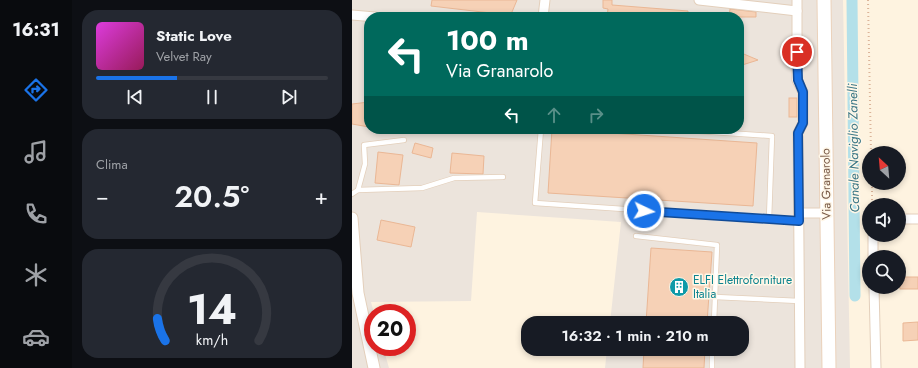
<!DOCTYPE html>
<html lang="it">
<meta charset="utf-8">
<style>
body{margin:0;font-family:Jost,sans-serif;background:#242831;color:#f1f3f6;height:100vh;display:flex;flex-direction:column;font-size:15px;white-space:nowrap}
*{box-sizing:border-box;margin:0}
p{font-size:13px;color:#9ea1a6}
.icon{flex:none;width:22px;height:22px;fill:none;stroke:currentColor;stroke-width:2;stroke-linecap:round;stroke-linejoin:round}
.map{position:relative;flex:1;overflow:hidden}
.details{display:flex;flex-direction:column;gap:10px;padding:10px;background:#0d0f14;width:280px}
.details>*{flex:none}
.hud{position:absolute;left:12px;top:12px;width:380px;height:122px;border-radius:16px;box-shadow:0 2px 6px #0003;background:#00695c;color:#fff;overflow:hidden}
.needle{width:26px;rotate:334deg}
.fabs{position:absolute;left:510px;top:146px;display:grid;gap:8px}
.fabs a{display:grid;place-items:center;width:44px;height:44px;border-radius:50%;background:#171b24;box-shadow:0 2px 6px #0003;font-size:20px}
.speed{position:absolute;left:12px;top:304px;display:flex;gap:8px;font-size:20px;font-weight:700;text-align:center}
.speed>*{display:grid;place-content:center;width:52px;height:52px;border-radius:50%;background:#171b24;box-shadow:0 2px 6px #0003;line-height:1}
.speed .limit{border:6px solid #d22;background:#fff;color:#111}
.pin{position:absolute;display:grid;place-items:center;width:34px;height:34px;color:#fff;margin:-17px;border:2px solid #fff;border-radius:50%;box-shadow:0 1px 4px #0007}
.me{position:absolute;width:44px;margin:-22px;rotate:94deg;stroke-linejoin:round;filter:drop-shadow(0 0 3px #0008)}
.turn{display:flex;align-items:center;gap:14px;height:84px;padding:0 16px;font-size:18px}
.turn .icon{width:52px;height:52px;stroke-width:2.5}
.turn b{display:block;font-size:28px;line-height:34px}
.lanes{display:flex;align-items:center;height:38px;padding:0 16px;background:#0003;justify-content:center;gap:20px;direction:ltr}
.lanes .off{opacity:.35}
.big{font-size:30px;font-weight:600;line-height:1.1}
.details .widget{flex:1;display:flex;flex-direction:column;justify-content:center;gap:6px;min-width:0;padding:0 14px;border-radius:16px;background:#242831}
.details .dial{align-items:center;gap:0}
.dial svg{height:104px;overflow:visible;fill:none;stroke:#363941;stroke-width:7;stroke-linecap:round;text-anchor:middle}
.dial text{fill:#f1f3f6;stroke:none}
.song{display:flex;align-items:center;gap:12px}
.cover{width:48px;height:48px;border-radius:6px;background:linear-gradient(135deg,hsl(300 70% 55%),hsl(330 70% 35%))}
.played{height:4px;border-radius:2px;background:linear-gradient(90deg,#1a73e8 35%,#363941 35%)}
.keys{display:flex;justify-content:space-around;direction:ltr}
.heat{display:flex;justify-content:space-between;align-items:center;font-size:22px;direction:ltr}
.trip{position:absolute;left:169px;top:316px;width:228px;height:40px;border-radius:16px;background:#171b24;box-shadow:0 2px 6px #0003;font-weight:600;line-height:40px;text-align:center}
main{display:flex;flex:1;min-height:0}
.tabs{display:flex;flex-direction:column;width:72px;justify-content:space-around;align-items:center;background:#090b0e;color:#9ea1a6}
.tabs .icon{width:28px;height:28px}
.tabs .current{color:#1a73e8}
.tabs b{font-size:18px;color:#f1f3f6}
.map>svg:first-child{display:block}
.industrial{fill:#ece4dc;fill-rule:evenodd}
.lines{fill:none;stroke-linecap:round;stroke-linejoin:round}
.canal{stroke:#b3e0e9;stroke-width:11}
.building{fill:#f6d1b6;stroke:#eab795}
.service-casing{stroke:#e3cfbb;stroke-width:6}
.minor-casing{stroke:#e3cfbb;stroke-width:11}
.tertiary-casing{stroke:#e3cfbb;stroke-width:13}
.secondary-casing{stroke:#ebd2bb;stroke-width:15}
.path{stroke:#dbb499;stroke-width:2;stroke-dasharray:1 3;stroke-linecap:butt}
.service{stroke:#fff;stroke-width:4.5}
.minor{stroke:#fff;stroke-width:9}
.tertiary{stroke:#fff;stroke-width:11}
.secondary{stroke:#fff;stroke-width:13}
.route-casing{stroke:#114b97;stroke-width:10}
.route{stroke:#1a73e8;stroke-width:7}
.labels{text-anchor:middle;stroke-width:3;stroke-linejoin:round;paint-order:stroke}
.street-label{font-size:12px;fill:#775845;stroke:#fff7e8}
.culture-label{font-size:12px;fill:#0d838f;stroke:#fff7e8;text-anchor:start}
.water-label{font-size:13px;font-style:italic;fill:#3b7786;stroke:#fff7e8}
</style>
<main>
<nav class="tabs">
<b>16:31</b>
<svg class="icon current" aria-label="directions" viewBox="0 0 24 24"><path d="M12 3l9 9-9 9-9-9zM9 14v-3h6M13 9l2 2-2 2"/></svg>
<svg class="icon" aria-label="music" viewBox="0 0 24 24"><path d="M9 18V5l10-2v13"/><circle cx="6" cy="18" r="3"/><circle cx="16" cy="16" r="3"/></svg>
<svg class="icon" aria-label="phone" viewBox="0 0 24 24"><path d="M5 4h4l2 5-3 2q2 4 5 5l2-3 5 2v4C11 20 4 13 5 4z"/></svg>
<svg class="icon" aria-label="climate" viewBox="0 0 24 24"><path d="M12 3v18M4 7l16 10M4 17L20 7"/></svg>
<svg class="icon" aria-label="car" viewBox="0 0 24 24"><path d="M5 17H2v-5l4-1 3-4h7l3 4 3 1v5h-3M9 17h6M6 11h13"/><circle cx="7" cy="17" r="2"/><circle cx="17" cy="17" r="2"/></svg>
</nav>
<section class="details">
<div class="widget">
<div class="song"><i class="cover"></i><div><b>Static Love</b><p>Velvet Ray</p></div></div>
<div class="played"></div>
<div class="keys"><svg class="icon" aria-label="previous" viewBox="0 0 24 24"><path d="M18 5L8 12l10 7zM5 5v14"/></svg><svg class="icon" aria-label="pause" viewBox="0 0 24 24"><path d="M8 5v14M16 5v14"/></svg><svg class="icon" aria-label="next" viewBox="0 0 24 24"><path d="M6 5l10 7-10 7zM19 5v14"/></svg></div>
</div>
<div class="widget"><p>Clima</p>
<div class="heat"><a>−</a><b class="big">20.5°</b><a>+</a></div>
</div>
<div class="widget dial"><svg viewBox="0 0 100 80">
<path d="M14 69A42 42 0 1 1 86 69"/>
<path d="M14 69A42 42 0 0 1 8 52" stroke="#1a73e8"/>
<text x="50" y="56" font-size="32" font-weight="700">14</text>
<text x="50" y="72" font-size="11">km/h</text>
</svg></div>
</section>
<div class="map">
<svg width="566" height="368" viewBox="0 0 566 368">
<rect width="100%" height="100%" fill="#fef3e0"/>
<path class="industrial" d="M0 0H491L498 368H253L255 349H390V323H258L269 222 125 212 119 301 19 302 22 313 21 347H31L37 368H0ZM17 17H387V129H17Z"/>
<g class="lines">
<polyline class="canal" points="500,0 503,296"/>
</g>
<g class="building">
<polygon points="80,0 165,0 160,12 156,15 79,6"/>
<polygon points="251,0 260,0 260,5 336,11 336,17 255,17 256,9 251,8"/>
<polygon points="378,9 404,12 404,17 377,17"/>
<polygon points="387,52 406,60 387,66"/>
<rect x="437" y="98" width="8" height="19"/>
<polygon points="17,102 17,127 0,124 0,104"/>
<polygon points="200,129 405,143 401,206 196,193"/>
<polygon points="63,143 81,148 79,158 60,153"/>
<polygon points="26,152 51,155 47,185 23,183"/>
<polygon points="100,153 132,156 131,174 98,173"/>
<polygon points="29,220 63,227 59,247 25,240"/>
<polygon points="299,248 360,252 355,323 294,323"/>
<rect x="548" y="277" width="18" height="12"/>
<polygon points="566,322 566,340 551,341 551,323"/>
<polygon points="292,349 353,349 352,368 291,368"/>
</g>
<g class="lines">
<defs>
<g id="service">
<polyline points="189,129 183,203 447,221"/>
<polyline points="317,129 420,136 417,219"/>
<polyline points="52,140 12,145 13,164 6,190 70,188 102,178 151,177"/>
<polyline points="0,194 6,190"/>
<polyline points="284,236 365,245 362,323"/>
<polyline points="363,297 447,301"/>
<polyline points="360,368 360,349"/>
</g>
<g id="minor">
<polyline points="347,0 445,11"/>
<polyline points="445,0 445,80 451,92 451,123 446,133 448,368"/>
<polyline points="0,15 23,17"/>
<polyline points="191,17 193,0"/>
<polyline points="447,213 475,213"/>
<polyline points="547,219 566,219"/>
<polyline points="521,235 521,257"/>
<polyline points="522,287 524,368"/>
</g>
<polyline id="tertiary" points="0,218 6,293 22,368"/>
<polyline id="secondary" points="472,0 477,368"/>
</defs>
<use href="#service" class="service-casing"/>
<use href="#minor" class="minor-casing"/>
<use href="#tertiary" class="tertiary-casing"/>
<use href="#secondary" class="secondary-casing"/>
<g class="path">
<polyline points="516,0 519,153"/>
<polyline points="520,183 520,205"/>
</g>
<use href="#service" class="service"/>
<use href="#minor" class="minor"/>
<use href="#tertiary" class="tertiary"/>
<use href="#secondary" class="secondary"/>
</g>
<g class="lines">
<defs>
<polyline id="route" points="292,211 447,221 446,133 451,123 451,92 446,80 445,52"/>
</defs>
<use href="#route" class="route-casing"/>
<use href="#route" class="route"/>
</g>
<defs>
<symbol id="building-disc" viewBox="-11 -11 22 22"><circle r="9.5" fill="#0f9aa8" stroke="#fff7e8"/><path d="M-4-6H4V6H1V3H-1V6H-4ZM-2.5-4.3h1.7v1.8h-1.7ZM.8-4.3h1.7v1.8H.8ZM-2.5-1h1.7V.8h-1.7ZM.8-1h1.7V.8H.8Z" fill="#fff"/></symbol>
</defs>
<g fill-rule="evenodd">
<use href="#building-disc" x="316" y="276" width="22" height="22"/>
</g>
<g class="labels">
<g class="street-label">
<text transform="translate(474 184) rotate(-91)" y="4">Via Granarolo</text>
</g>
<g class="culture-label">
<text x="341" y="284">ELFI Elettroforniture<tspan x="341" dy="14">Italia</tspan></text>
</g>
<g class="water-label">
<text transform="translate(501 148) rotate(-91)" y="5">Canale Naviglio Zanelli</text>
</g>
</g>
</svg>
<div class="fabs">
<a><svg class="needle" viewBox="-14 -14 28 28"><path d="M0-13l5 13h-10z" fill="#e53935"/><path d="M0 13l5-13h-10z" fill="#9ea1a6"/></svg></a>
<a><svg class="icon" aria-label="sound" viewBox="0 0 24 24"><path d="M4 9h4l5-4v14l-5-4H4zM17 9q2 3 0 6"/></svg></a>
<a><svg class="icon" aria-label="search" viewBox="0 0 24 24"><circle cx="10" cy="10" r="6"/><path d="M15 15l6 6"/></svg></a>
</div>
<div class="speed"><div class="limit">20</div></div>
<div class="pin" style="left:445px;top:52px;background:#d93025"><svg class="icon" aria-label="arrive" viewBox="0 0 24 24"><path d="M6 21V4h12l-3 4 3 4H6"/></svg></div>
<svg class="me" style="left:292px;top:211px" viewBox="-20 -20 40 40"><circle r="17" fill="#1a73e8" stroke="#fff" stroke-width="3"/><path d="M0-11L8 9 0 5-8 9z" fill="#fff"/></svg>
<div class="trip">16:32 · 1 min · 210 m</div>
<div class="hud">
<div class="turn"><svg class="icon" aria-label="left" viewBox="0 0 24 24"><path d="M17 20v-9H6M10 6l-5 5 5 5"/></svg><div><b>100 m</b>Via Granarolo</div></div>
<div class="lanes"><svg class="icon" aria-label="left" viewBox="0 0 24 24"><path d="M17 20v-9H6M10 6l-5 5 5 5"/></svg><svg class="icon off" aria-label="ahead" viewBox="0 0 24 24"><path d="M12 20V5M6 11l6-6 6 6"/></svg><svg class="icon off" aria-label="right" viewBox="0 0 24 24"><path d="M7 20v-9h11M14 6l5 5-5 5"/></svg></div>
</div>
</div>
</main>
